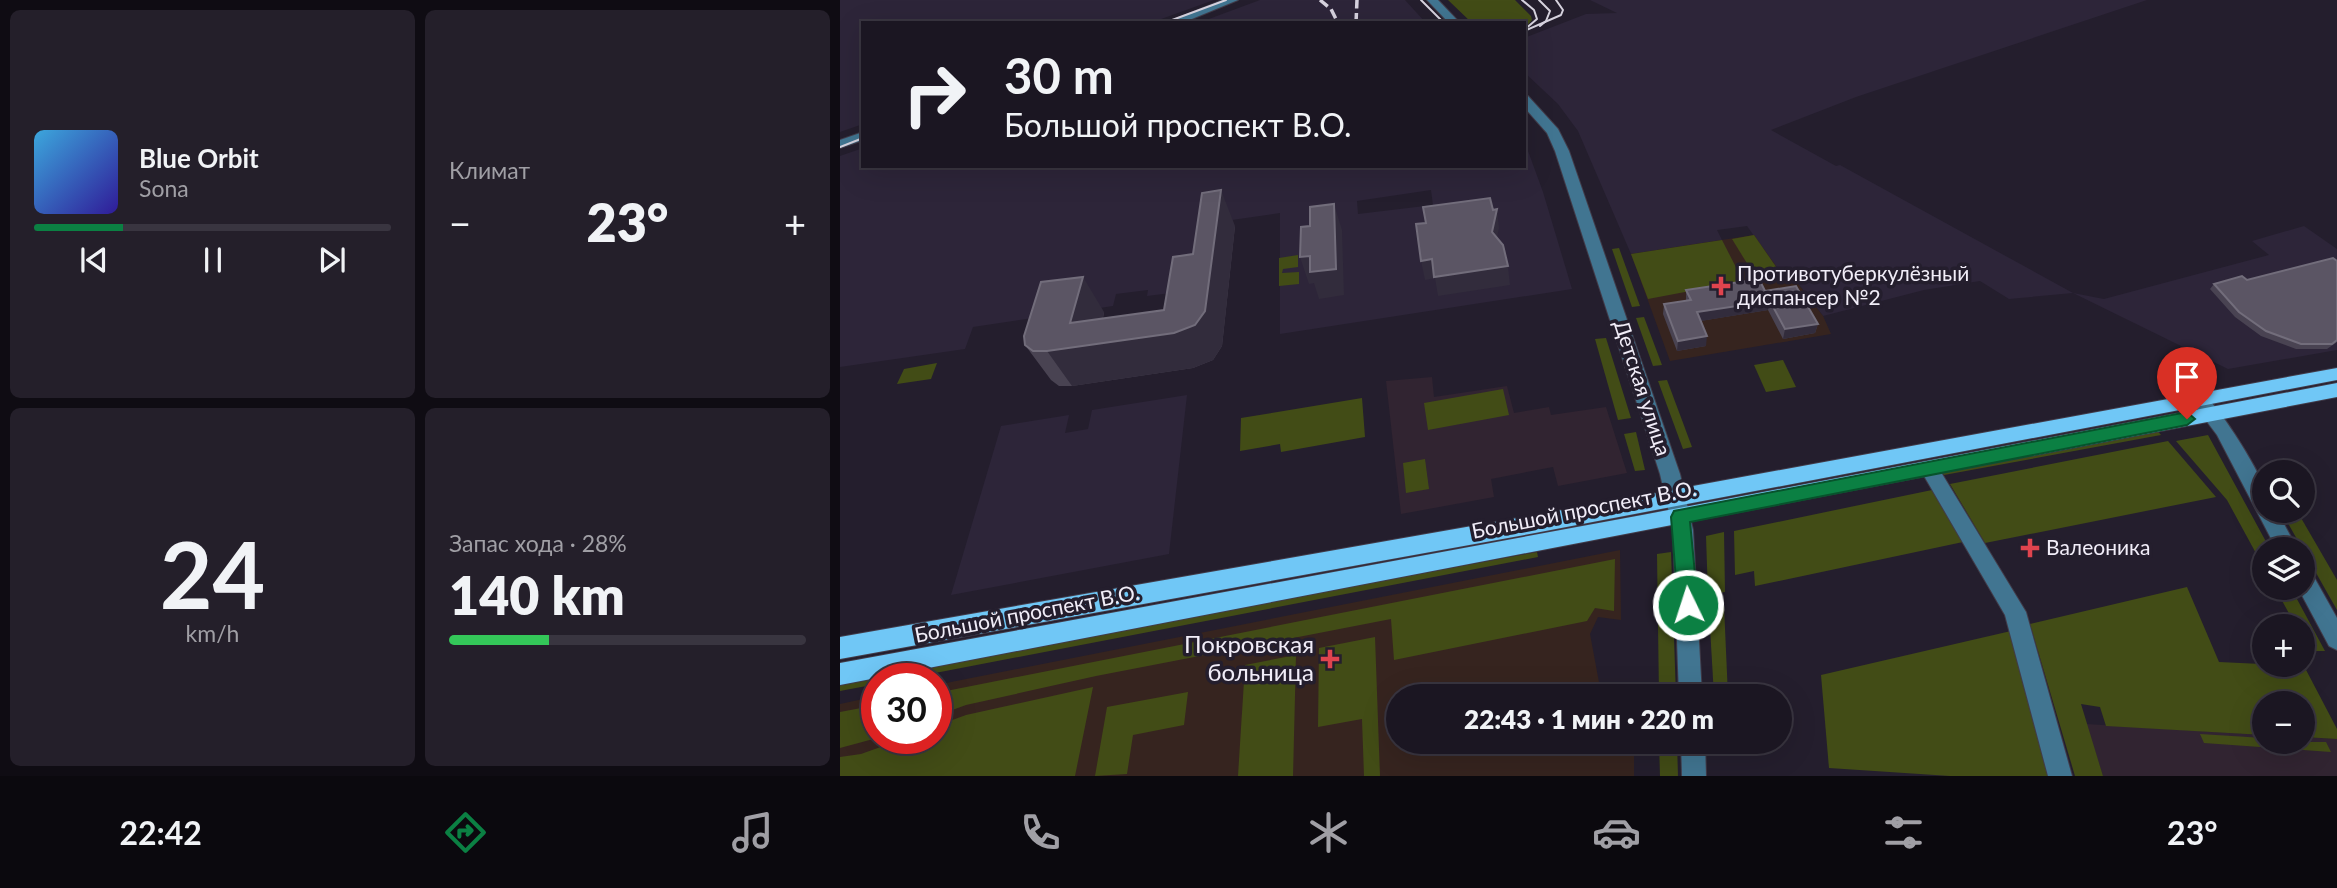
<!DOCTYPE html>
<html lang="ru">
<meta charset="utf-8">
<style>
body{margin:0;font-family:Lato,sans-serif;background:#241f2a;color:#f1f3f6;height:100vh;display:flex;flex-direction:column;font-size:26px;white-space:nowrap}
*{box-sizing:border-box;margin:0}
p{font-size:23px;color:#a09fa5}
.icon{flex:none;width:38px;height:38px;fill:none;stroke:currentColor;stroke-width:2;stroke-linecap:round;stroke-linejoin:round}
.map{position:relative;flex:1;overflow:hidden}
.details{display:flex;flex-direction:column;gap:10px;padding:10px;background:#0f0c13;width:840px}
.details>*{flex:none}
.guide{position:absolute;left:21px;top:21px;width:665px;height:147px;border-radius:0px;box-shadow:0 7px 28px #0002,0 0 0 2px #393540;background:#1b1622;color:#f1f3f6;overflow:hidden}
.fabs{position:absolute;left:1412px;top:460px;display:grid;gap:14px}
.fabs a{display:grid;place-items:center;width:63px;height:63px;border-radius:50%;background:#1b1622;box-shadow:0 7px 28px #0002,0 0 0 2px #393540;font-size:35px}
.speed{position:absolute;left:21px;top:663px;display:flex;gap:14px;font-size:35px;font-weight:700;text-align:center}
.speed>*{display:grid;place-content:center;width:91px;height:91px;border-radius:50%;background:#1b1622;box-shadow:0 7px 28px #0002,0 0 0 2px #393540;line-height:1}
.speed .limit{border:10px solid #d22;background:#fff;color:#111}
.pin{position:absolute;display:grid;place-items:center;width:60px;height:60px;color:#fff;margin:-72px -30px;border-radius:50% 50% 50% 0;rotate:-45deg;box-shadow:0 0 7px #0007}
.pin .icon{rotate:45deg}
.me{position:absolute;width:77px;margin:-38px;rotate:356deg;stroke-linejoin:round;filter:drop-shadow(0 0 5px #0008)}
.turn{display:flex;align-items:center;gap:24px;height:147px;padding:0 28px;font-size:32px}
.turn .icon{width:91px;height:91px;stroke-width:2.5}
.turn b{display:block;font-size:49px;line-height:60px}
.big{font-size:52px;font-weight:800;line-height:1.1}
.details .tile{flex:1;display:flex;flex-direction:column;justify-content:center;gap:10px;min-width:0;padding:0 24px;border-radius:10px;background:#241f2a}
.details .dial{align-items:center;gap:0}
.dial b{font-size:91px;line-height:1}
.song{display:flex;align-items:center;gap:21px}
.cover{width:84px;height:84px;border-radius:10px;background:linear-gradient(135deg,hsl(200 70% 55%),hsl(250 70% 35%))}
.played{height:7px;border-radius:4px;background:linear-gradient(90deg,#0b8043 25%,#393540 25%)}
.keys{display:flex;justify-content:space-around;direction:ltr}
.heat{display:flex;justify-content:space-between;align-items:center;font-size:38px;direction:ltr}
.charge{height:10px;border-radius:5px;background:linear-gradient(90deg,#34c759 28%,#393540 0)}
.details .tiles{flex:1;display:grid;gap:10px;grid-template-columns:repeat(2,1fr)}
.trip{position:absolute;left:546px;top:684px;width:406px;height:70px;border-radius:35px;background:#1b1622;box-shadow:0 7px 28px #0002,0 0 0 2px #393540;font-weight:800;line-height:70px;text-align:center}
.menu{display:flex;height:112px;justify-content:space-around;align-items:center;background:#0b090e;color:#a09fa5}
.menu .icon{width:49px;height:49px}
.menu .current{color:#0b8043}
.menu b{font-size:32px;color:#f1f3f6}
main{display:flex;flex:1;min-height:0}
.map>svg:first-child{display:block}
.built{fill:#2d2539;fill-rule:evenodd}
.education{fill:#312431}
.medical{fill:#36241f}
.green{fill:#424c16}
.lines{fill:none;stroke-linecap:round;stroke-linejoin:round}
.minor-casing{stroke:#413b49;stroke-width:2}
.major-casing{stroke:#413b49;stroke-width:2}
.minor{fill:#417591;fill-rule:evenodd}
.major{fill:#70c7f6;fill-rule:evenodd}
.tram{stroke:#d6d2de;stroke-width:2}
.rail{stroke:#d6d2de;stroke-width:3.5;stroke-dasharray:10 4.5;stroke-linecap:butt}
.wall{fill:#494352}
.shaded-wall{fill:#322c3c}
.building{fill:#5b5564;stroke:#726d7b;stroke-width:2}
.route{fill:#0b8043;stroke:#07532c;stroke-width:2}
.health-dot{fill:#e0444e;stroke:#241e2d;stroke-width:2.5}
.labels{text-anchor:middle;stroke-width:7;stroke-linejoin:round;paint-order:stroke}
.poi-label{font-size:21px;fill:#f1edf8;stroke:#241e2d;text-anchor:start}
.street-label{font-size:21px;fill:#f1edf8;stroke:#241e2d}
.near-poi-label{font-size:24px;fill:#f1edf8;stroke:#241e2d;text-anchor:end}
</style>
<main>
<section class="details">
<div class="tiles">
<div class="tile">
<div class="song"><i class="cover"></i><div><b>Blue Orbit</b><p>Sona</p></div></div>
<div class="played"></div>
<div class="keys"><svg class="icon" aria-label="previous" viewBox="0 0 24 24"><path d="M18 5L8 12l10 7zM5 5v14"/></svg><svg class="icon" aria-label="pause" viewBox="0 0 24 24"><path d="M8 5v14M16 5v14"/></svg><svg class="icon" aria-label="next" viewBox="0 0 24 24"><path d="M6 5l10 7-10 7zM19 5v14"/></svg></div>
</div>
<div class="tile"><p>Климат</p>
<div class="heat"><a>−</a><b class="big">23°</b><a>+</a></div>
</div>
<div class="tile dial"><b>24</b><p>km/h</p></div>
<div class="tile"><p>Запас хода · 28%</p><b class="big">140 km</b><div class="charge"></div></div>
</div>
</section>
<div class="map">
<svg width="1497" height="776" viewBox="0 0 1497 776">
<rect width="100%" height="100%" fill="#241e2d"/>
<g class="built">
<polygon points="0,0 374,0 310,23 23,23 23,124 0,132"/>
<polygon points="420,0 565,0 586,23 358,23"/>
<polygon points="750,0 1307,0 1016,97 931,130 996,166 1000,165 1233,293 1264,299 1429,255 1412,241 1464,226 1497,249 1497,350 1388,369 1233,293 1169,299 1140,281 1084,290 983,316 949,272 941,274 907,226 877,230 882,240 791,254 738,131 718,104 684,72 684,38 746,14 777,13"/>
<path d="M684 140 703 192 732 289 440 334V213L364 224 355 290 307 296 308 290 276 294 273 306 133 327 125 349 0 367V156L23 148V166H684ZM591 190 593 205 518 214 517 201Z"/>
<polygon points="347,395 329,554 111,595 161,426 229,415 225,433 248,429 252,410"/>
</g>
<g class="education">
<polygon points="592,377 594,397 667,386 674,413 709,407 711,415 766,407 787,473 718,486 713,467 651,479 654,497 561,514 546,381"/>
<polygon points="1246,724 1424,735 1424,742 1463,742 1463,737 1497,739 1497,776 1263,776"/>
</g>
<g class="medical">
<polygon points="914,235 941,273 949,272 983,316 991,334 830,361 791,254"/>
<polygon points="780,550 781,620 758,617 750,634 761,693 794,687 794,696 558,696 558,742 794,742 794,776 0,776 0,704 37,696 37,738 96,738 96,685"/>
</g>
<g class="green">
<polygon points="608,0 675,0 691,16 692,20 684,29 684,23 632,23"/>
<polygon points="914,235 941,274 916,278 892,239"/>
<polygon points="882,240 903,281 808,299 791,254"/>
<polygon points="779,248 800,306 792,307 772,249"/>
<polygon points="458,255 458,267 443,269 442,273 459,272 459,284 439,286 439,258"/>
<polygon points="804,317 822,365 813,366 796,318"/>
<polygon points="766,338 791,418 778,420 755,339"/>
<polygon points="943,360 956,387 926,392 914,365"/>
<polygon points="97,363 91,379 57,384 64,369"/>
<polygon points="827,380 852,447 843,449 818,381"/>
<polygon points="663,389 669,415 588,430 584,403"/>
<polygon points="522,398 525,437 441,452 440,444 400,451 401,418"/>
<polygon points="1314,427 1321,435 1104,475 1099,468"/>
<polygon points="796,432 805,470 795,471 784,434"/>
<polygon points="1368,435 1430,549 1424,550 1424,568 1387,500 1336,441"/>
<polygon points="1328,441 1376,497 1145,543 1110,484"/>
<polygon points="585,459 589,489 566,493 563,463"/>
<polygon points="1092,490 1123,542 915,586 914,571 895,575 894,531"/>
<polygon points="1441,511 1457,511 1497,580 1497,610"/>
<polygon points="884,532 885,592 868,595 866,536"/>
<polygon points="697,552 698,557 64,679 37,679 37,684 0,691 0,682"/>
<polygon points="831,552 836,696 819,696 817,554"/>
<polygon points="775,559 774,611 755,608 747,621 554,660 551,619 256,676 126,705 96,716 96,693"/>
<polygon points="1347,587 1379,662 1464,666 1497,729 1497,739 1463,737 1463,704 1424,704 1424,735 1266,726 1260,707 1241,704 1263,776 1235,776 1190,624"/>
<polygon points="1435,588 1451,588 1485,651 1470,651 1463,639 1463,626 1456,626"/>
<polygon points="884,606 888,696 874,696 869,610"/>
<polygon points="1171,631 1209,776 1110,776 989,768 981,675"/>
<polygon points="535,637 540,776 524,776 522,719 478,727 479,648"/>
<polygon points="456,655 453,776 398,776 405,665"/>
<polygon points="253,687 235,776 0,776 0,757 21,754 63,739 96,738 96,726 126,715"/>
<polygon points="348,692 344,725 293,735 287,774 255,776 267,707"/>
<polygon points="37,705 37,738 0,748 0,712"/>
<polygon points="1360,734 1424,738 1424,742 1486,742 1491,752 1364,743"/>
<polygon points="819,742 837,742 838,776 820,776"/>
</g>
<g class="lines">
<defs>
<g id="minor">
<polygon points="383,0 398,0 342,23 326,23"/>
<polygon points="587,0 598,0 620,23 609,23"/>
<polygon points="684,95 688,96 718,129 729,151 840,474 853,530 862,696 839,696 833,530 820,474 715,151 707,133 684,107"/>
<polygon points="23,132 23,140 0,148 0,140"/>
<path d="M1359 392C1374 397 1420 471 1424 488 1426 495 1424 504 1424 511H1437L1458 550H1437L1377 435 1350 399 1353 394Z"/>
<polygon points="1089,461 1096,464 1186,612 1232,776 1208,776 1165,615 1080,469 1082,464"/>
<polygon points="1463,568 1470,570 1497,618 1497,650 1489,646 1458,588 1463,588"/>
<polygon points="841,742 865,742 866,776 842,776"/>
</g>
<g id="major">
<polygon points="1497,368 1497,380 695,533 0,659 0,637 695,515"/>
<polygon points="1497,383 1497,397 0,685 0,663 802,515"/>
</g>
</defs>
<use href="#minor" class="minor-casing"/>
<use href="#major" class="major-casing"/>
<use href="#minor" class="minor"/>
<use href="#major" class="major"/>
<g class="tram">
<polyline points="581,0 604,23"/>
<polyline points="682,0 694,10 697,19 684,30"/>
<polyline points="699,0 710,11 706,21 700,26"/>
<polyline points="324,23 386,0"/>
<polyline points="684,31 721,15 723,10 716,0"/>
<polyline points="0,147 23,138"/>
</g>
<g class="rail">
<polyline points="480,0 491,9 498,23"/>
<polyline points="516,23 517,0"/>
</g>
</g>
<g class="wall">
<polygon points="395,226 382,346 373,360 353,368 232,386 219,386 211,380 185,345 264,312 263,318 324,310"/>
<polygon points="1497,261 1497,342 1487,349 1456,349 1421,336 1395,317 1370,289 1374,284 1407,280"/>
<polygon points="846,290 925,291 978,324 975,333 943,339 928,310 860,321 866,346 837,351 823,314 824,304 846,301"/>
</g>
<g class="shaded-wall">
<polygon points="381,190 395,226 382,346 373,360 353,368 232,386 207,351 230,323 243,277 264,312 257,344 334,333"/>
<polygon points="494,204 502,230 504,295 479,299 474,283 469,284 460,257"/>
<polygon points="657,209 659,228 654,251 652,232"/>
<polygon points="592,259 668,266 670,285 598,296 595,278 585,280 581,261"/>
<polygon points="930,301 928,310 855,322 857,312"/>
<polygon points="978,324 975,333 943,339 945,329"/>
<polygon points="867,336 866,346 837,351 838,341"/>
</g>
<g class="building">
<polygon points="381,190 365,311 355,325 334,333 207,351 193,351 185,345 184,336 201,282 243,277 230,323 324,310 333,257 353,254 362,193"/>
<polygon points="650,198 653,210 657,209 652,232 663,245 668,266 594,277 592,259 581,261 576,224 586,223 583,207"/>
<polygon points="494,204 496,269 470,272 470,256 460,257 461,227 470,226 470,207"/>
<polygon points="1493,258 1497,261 1497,340 1492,344 1461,344 1426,331 1399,312 1374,284 1402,276 1407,280"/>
<polygon points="919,279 925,291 956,286 978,324 945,329 930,301 857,312 867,336 838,341 824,304 851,300 846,290"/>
</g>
<polygon class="route" points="1347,412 1355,419 1347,425 850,522 858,605 855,611 848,614 841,611 838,605 831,517 834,511"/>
<g class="health-dot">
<path d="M877.5 275.5h7v7h7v7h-7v7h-7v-7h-7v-7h7z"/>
<path d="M1186.5 537.5h7v7h7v7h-7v7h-7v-7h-7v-7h7z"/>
<path d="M486.5 648.5h7v7h7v7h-7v7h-7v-7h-7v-7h7z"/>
</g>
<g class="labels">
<g class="poi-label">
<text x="897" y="281">Противотуберкулёзный<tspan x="897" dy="24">диспансер №2</tspan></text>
<text x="1206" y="555">Валеоника</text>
</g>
<g class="street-label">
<text transform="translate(802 388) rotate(72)" y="7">Детская улица</text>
<text transform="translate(744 510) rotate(-11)" y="7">Большой проспект В.О.</text>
<text transform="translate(187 614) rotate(-11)" y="7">Большой проспект В.О.</text>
</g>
<g class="near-poi-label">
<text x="474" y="653">Покровская<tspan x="474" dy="28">больница</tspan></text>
</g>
</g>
</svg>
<div class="fabs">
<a><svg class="icon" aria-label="search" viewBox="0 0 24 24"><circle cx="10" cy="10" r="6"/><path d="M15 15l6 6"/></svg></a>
<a><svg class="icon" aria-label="layers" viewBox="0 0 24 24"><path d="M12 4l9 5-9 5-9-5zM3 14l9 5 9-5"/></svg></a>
<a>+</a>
<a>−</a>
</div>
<div class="speed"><div class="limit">30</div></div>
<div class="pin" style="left:1347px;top:419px;background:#d93025"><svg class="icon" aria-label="arrive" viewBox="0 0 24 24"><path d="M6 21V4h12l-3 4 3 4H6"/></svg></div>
<svg class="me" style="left:848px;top:605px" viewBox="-20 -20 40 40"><circle r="17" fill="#0b8043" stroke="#fff" stroke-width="3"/><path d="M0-11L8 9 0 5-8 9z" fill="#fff"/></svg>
<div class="trip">22:43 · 1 мин · 220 m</div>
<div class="guide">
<div class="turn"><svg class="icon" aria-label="right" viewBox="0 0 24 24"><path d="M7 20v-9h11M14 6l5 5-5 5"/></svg><div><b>30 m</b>Большой проспект В.О.</div></div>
</div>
</div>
</main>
<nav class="menu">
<b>22:42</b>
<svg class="icon current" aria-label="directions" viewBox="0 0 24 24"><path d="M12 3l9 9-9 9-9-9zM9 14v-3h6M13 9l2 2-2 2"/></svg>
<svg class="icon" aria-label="music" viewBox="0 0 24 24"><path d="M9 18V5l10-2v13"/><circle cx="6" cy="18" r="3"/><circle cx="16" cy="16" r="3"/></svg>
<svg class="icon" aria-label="phone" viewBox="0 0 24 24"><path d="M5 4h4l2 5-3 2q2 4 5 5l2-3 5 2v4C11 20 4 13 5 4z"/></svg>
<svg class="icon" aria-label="climate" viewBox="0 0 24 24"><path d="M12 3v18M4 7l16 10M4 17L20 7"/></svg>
<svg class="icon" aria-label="car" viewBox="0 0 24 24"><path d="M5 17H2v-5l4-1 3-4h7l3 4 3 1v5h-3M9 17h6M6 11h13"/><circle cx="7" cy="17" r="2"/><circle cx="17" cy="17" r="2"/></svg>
<svg class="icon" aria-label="filters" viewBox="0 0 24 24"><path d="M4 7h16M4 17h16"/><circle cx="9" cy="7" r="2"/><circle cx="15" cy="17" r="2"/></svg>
<b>23°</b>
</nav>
